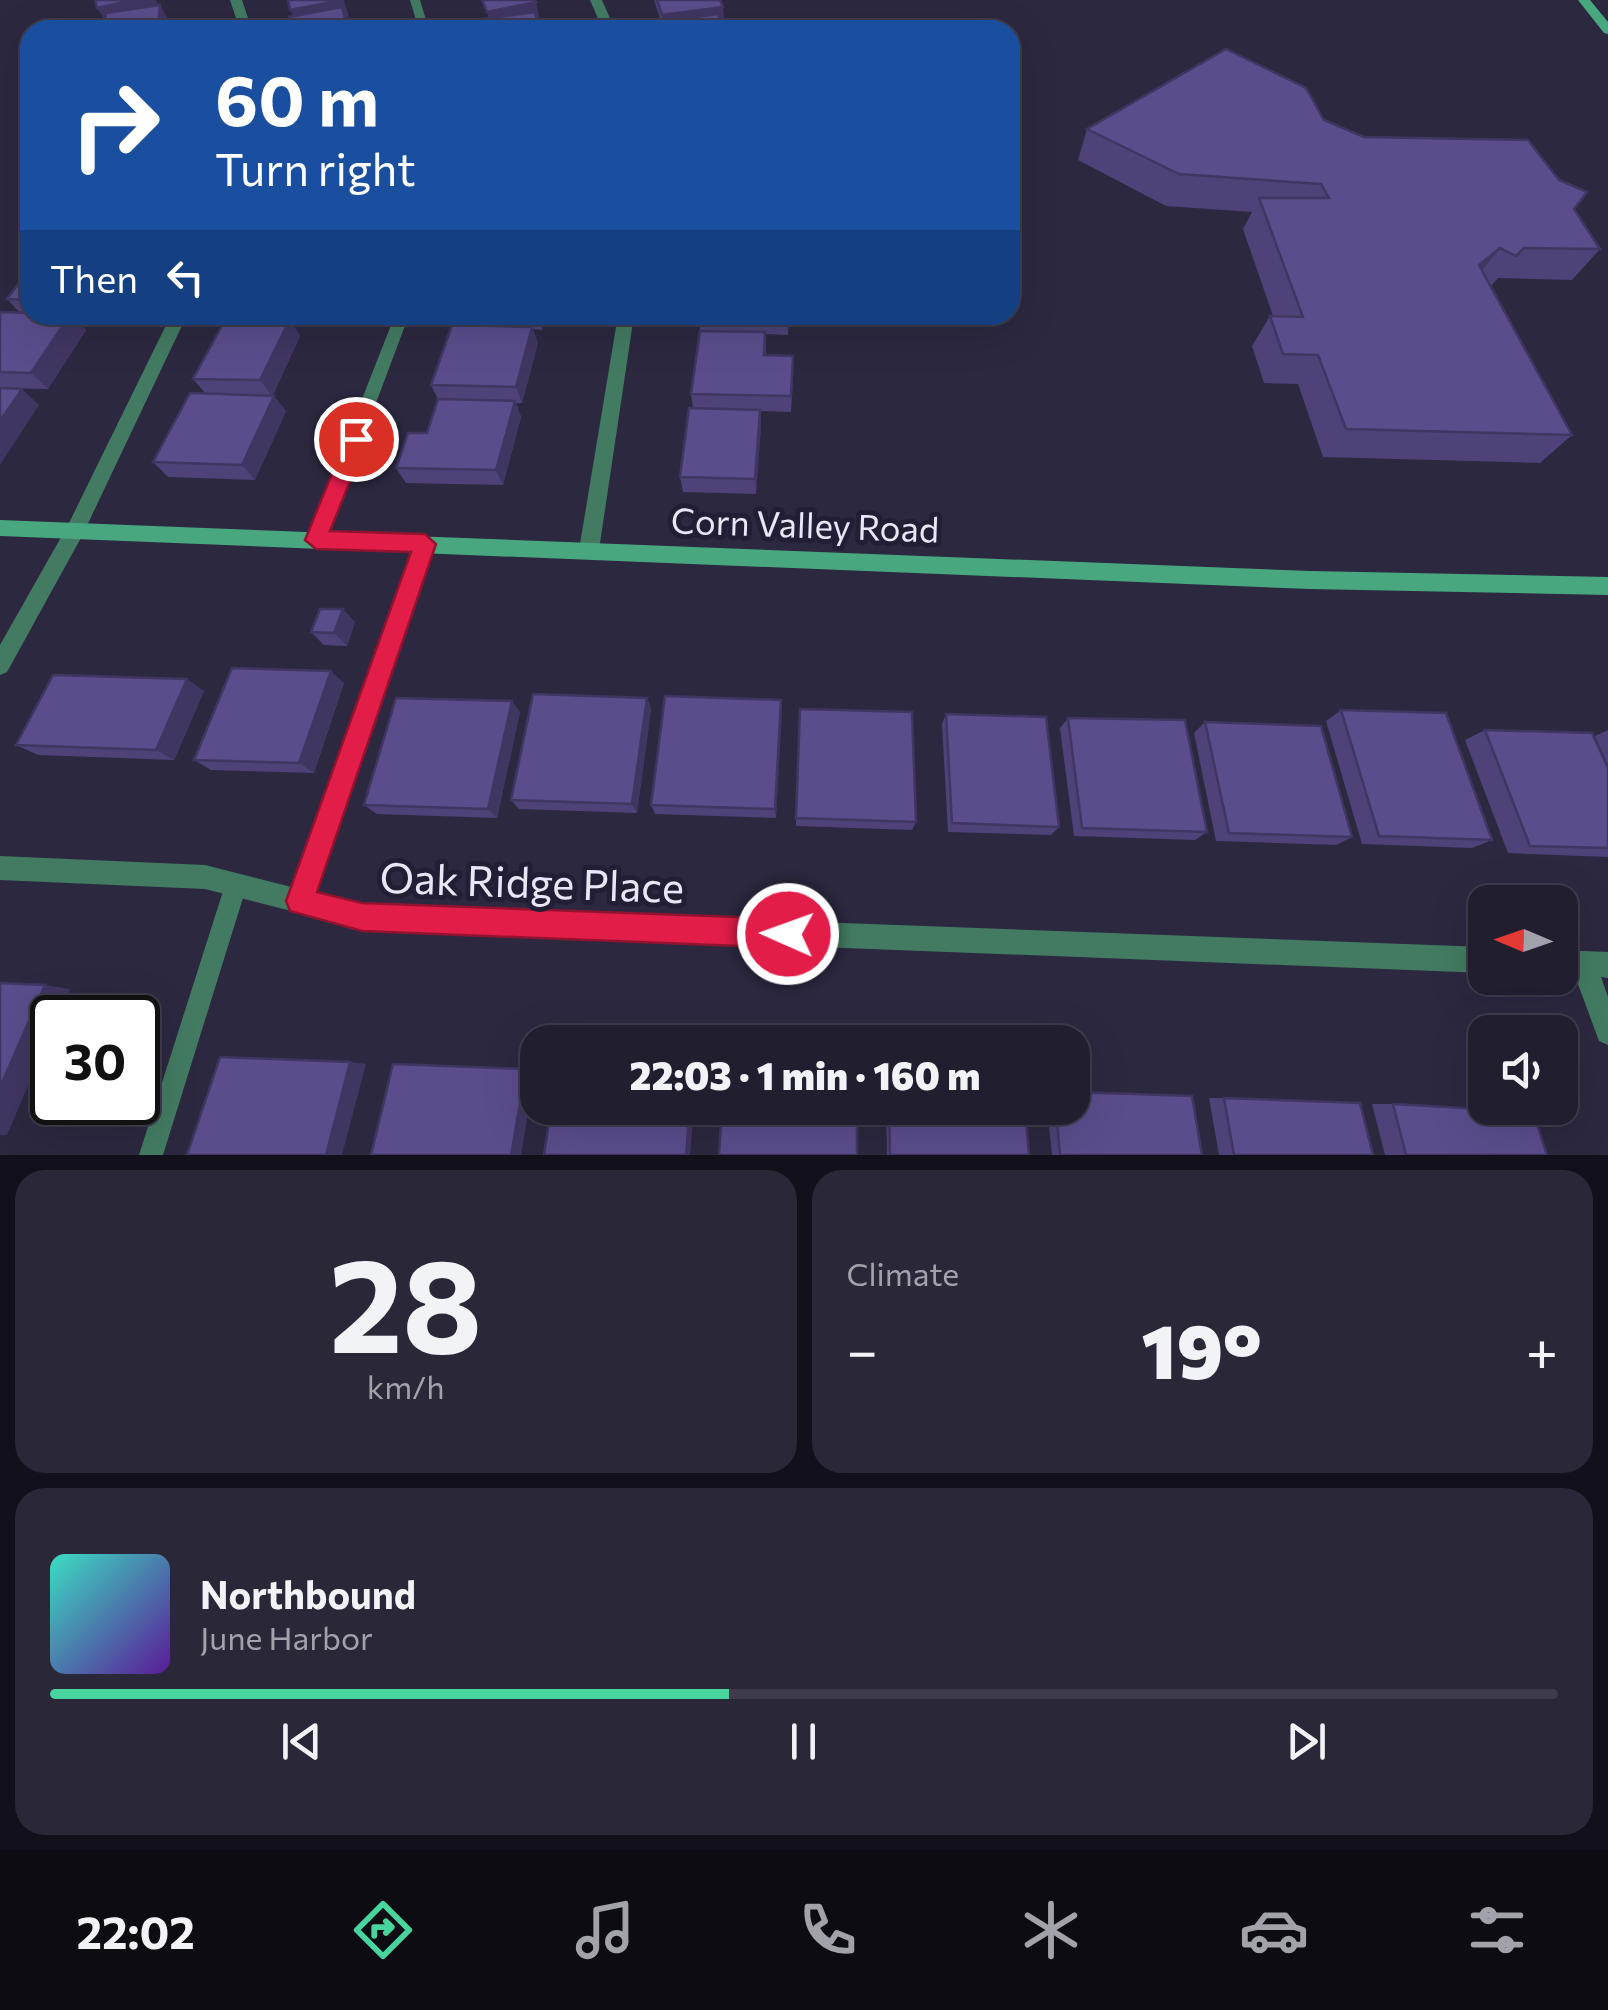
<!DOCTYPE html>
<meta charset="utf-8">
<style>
body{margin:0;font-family:Commissioner,sans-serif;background:#292738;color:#f1f3f6;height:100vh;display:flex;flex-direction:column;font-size:38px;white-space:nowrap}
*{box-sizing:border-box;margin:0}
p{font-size:32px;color:#a2a2ab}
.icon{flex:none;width:55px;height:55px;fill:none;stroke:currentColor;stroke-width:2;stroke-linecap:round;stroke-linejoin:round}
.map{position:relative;height:1155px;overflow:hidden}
.side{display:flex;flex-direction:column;gap:15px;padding:15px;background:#12101a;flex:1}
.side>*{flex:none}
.banner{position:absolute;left:20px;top:20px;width:1000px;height:305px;border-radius:30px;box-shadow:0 10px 40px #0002,0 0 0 2px #3e3c4c;background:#1a4fa0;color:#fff;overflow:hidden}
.needle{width:65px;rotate:272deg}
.fabs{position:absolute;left:1468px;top:885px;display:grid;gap:20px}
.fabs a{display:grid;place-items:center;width:110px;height:110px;border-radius:20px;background:#211e30;box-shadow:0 10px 40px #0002,0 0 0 2px #3e3c4c;font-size:50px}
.speed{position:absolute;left:30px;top:995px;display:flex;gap:20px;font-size:50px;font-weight:700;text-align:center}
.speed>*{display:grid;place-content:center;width:130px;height:130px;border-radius:50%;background:#211e30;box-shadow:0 10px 40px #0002,0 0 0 2px #3e3c4c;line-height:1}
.speed .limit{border:5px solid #111;border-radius:15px;background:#fff;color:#111}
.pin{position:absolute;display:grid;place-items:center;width:85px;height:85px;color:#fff;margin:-42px;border:5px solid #fff;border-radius:50%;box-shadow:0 2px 10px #0007}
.me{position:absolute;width:110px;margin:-55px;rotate:272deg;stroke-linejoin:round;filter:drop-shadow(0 0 8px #0008)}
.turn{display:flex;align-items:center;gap:35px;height:210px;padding:0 30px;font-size:45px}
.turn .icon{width:130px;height:130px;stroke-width:2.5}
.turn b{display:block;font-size:70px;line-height:85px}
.then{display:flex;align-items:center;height:95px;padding:0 30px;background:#0003;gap:20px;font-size:38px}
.big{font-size:75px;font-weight:800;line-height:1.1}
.side .tile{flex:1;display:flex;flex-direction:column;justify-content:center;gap:15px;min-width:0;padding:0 35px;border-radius:30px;background:#292738}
.side .dial{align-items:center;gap:0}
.dial b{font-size:130px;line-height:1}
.song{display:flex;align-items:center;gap:30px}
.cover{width:120px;height:120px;border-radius:15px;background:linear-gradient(135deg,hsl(170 70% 55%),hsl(270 70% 35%))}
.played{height:10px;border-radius:5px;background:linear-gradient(90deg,#47d49d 45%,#3e3c4c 45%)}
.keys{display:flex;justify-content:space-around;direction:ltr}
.heat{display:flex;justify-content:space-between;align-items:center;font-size:55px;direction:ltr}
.side .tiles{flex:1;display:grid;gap:15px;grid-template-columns:1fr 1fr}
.tile:last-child{grid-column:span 2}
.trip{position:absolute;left:520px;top:1025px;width:570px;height:100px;border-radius:30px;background:#211e30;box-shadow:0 10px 40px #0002,0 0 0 2px #3e3c4c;font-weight:800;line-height:100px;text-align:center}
.dock{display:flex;height:160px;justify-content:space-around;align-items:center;background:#0d0c13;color:#a2a2ab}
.dock .icon{width:70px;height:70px}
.dock .selected{color:#47d49d}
.dock b{font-size:45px;color:#f1f3f6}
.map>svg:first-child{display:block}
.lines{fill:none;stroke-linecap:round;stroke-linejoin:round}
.lane{fill:#437b62;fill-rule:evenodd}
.street{fill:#437b62;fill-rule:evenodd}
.secondary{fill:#48a77f;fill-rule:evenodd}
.wall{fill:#4e4278}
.shaded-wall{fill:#403662}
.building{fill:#5b4d8c;stroke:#403662;stroke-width:2.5}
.route{fill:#e11d48;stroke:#92132f;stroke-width:2.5}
.labels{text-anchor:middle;stroke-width:10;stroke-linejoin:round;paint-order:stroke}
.street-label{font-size:35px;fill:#e8e7f6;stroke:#221e35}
.near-street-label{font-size:42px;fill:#e8e7f6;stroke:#221e35}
</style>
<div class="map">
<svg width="1608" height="1155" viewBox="0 0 1608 1155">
<rect width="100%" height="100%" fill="#2c2840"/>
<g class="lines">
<g class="lane">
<polygon points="410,0 420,0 429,30 419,30"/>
<polygon points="395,315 409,315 325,539 322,544 310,544 307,539"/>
<polygon points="425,537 431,539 434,544 311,901 308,909 300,912 292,909 289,901 416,544 419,539"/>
<polygon points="236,874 244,877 247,885 163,1155 139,1155 225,885 228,877"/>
</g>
<g class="street">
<polygon points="230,0 242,0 252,30 240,30"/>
<polygon points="590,0 602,0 615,30 603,30"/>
<polygon points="171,315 187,315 82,536 7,672 0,675 0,645 68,525"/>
<polygon points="618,315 634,315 599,550 596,556 582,556 579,550"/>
<polygon points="0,856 205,865 362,905 1485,947 1485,973 362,929 205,889 0,880"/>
<polygon points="1560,950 1608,952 1608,978 1601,977 1608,997 1608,1045 1599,1041 1575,976 1560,976"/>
</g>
<g class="secondary">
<polygon points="1578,0 1590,0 1608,22 1608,34 1604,33"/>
<polygon points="0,520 1310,571 1608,577 1608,595 1310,589 0,536"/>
</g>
</g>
<g class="wall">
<polygon points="654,0 720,0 723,7 724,24 722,25 724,30 664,30"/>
<polygon points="1324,120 1364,137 1574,209 1600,249 1572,280 1498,278 1491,286 1572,435 1540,463 1323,457 1298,384 1264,383 1252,346 1270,316 1273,316 1243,229 1252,212 1166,206 1078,160 1087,129"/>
<polygon points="30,268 30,315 82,315 80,317 74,317 86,330 48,389 0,388 0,312 20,313 7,299"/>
<polygon points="234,315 309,315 305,324 292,324 300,336 273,395 286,411 255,480 168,477 153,462 206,394 193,379 236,318"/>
<polygon points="467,315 546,315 542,330 533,329 538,343 522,403 516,403 521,417 503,485 406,483 396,468 427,433 438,399 431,385 471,325"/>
<polygon points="699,315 789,315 788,335 766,334 766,355 793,372 791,412 761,411 761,425 756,494 683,492 680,477 693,408 691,394 700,331"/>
<polygon points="355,622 347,646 324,645 311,632"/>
<polygon points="344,683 314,773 211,770 194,760"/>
<polygon points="204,691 174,760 38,755 16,745"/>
<polygon points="647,698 651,709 637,813 519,809 511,800"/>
<polygon points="781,700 776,818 655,814 651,805"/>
<polygon points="1341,710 1492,840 1472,848 1362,844 1326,721"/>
<polygon points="520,712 497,818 377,814 364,805"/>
<polygon points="946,714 1059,827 1051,835 948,832 942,724"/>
<polygon points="1068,718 1207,832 1195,840 1074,836 1060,728"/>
<polygon points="1205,722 1352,837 1336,845 1216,841 1194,733"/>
<polygon points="1485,730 1608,768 1608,857 1508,853 1465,740"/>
<polygon points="1608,730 1608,765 1595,736"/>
<polygon points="796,818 916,822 912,830 796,826"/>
<polygon points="1209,1098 1224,1098 1373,1155 1219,1155"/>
<polygon points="1372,1104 1393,1104 1547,1155 1385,1155"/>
<polygon points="886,1108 1025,1108 1029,1155 887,1155"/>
<polygon points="1047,1108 1072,1108 1202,1155 1052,1155"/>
</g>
<g class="shaded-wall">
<polygon points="133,0 156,0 160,12 160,5 170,22 170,30 108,25 97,8"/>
<polygon points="344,0 349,17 346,18 350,30 299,27 290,10"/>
<polygon points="536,2 540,20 492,29 487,12"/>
<polygon points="723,7 724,24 683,30 666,21 668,30 664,30 662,15"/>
<polygon points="1500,248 1475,279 1479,265"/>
<polygon points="70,315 86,330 48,389 31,373"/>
<polygon points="299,315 309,315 305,324"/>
<polygon points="537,315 546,315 542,330"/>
<polygon points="290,319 300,336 272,396 260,380"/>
<polygon points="532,327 538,343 522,403 516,387"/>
<polygon points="22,389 39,405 0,465 0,421"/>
<polygon points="274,396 286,411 255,480 242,465"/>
<polygon points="515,401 521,417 503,485 496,470"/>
<polygon points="760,410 761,425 756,494 755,479"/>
<polygon points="343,609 355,622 347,646 334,633"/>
<polygon points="331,671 344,683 314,773 299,763"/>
<polygon points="187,679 204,691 174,760 156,750"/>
<polygon points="647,698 651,709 637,813 632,804"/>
<polygon points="781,700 782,711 776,818 775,809"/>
<polygon points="512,701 520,712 497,818 488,809"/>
<polygon points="45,985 70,989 57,1018 52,1018 52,1029 7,1135 0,1135 0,1087"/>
<polygon points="350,1062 366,1064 342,1155 326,1155"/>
<polygon points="526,1069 535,1071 521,1155 511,1155"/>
<polygon points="690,1108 694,1108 690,1155 686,1155"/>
</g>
<g class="building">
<polygon points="95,0 133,0 97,8"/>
<polygon points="288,0 342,0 290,10"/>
<polygon points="482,0 534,0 536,2 487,12"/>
<polygon points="657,0 720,0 723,7 662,15"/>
<polygon points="160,5 158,30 104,30 106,13"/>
<polygon points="342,7 348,30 292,30 289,17"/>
<polygon points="535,12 540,30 485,30 483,19"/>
<polygon points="718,14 724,30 669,30 666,21"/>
<polygon points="1226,49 1306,88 1324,120 1364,137 1528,140 1559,180 1587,192 1574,209 1600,249 1524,248 1516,256 1500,248 1479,265 1572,435 1346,429 1318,355 1283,354 1270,316 1303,317 1259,198 1329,198 1321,184 1179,174 1087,129"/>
<polygon points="30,268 30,300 7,299"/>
<polygon points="0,312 30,313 30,315 70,315 31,373 0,372"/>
<polygon points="699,315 788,315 788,319 699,316"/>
<polygon points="226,318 290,319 260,380 193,379"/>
<polygon points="452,325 532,327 516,387 431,385"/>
<polygon points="700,331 765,332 764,355 793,356 791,396 691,394"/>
<polygon points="0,388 22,389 0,421"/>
<polygon points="190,393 274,396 242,465 153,462"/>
<polygon points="438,399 515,401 496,470 396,468 408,433 427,433"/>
<polygon points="689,408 760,410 755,479 680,477"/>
<polygon points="320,609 343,609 334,633 311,632"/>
<polygon points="232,668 331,671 299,763 194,760"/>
<polygon points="53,675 187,679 156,750 16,745"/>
<polygon points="533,694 647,698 632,804 511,800"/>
<polygon points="665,696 781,700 775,809 651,805"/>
<polygon points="396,698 512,701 488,809 364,805"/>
<polygon points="800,709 912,712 916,822 796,818"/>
<polygon points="1341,710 1446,713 1492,840 1379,836"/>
<polygon points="946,714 1046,717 1059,827 952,823"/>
<polygon points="1068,718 1185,720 1207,832 1082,828"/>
<polygon points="1205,722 1321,726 1352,837 1229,833"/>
<polygon points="1485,730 1592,733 1608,768 1608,848 1530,846"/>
<polygon points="0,983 45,985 0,1087"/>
<polygon points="220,1057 350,1062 326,1155 187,1155"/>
<polygon points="393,1064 526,1069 511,1155 371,1155"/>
<polygon points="1072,1092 1192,1096 1202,1155 1060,1155 1056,1108 1072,1108"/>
<polygon points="1224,1098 1360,1103 1373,1155 1234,1155"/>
<polygon points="1393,1104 1533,1112 1547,1155 1406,1155"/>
<polygon points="551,1108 690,1108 686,1155 544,1155"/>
<polygon points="722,1108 857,1108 857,1155 719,1155"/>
<polygon points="889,1108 1025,1108 1029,1155 890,1155"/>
</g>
<polygon class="route" points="356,431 367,439 330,531 425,534 436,544 317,892 362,903 788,919 798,923 802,934 798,944 788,948 362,931 290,911 286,901 411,552 316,549 305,540 346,439"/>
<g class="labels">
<g class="street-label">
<text transform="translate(805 526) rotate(2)" y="12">Corn Valley Road</text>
</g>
<g class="near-street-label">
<text transform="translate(532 883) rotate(2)" y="15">Oak Ridge Place</text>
</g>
</g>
</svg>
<div class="fabs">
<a><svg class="needle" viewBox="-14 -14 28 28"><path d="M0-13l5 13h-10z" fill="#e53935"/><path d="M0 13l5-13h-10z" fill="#a2a2ab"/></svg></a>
<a><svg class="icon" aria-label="sound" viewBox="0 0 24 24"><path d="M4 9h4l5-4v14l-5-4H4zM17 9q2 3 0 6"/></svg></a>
</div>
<div class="speed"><div class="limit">30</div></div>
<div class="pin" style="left:356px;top:439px;background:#d93025"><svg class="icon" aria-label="arrive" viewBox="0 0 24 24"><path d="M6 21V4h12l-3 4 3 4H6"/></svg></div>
<svg class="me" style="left:788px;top:934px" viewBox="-20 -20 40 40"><circle r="17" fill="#e11d48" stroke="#fff" stroke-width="3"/><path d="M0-11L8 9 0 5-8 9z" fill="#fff"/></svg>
<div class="trip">22:03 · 1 min · 160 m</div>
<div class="banner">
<div class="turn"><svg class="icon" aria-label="right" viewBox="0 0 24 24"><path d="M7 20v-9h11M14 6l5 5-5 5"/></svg><div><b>60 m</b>Turn right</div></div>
<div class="then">Then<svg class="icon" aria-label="left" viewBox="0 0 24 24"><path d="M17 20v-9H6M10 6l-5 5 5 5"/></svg></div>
</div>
</div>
<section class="side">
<div class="tiles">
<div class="tile dial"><b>28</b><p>km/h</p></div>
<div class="tile"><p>Climate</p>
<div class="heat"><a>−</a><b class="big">19°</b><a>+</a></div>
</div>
<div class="tile">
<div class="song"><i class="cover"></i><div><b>Northbound</b><p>June Harbor</p></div></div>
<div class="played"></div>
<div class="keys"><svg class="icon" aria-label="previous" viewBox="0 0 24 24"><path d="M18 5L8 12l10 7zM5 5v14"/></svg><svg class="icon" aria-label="pause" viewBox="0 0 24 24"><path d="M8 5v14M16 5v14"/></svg><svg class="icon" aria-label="next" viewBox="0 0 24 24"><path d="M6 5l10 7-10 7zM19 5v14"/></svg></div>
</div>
</div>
</section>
<nav class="dock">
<b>22:02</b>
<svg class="icon selected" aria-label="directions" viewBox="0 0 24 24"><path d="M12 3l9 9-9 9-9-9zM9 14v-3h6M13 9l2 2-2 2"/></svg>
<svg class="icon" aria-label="music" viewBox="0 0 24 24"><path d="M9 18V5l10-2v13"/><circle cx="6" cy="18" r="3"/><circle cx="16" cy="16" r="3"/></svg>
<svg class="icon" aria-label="phone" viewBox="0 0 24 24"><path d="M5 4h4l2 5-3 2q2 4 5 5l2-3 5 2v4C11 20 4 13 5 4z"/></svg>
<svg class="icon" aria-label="climate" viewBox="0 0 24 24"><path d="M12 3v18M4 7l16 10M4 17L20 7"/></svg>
<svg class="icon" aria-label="car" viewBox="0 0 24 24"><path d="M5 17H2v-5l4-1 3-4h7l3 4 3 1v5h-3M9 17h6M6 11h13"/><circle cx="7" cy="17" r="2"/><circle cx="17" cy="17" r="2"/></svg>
<svg class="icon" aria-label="filters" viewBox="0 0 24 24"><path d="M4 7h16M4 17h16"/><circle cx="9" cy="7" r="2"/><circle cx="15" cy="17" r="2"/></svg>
</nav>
